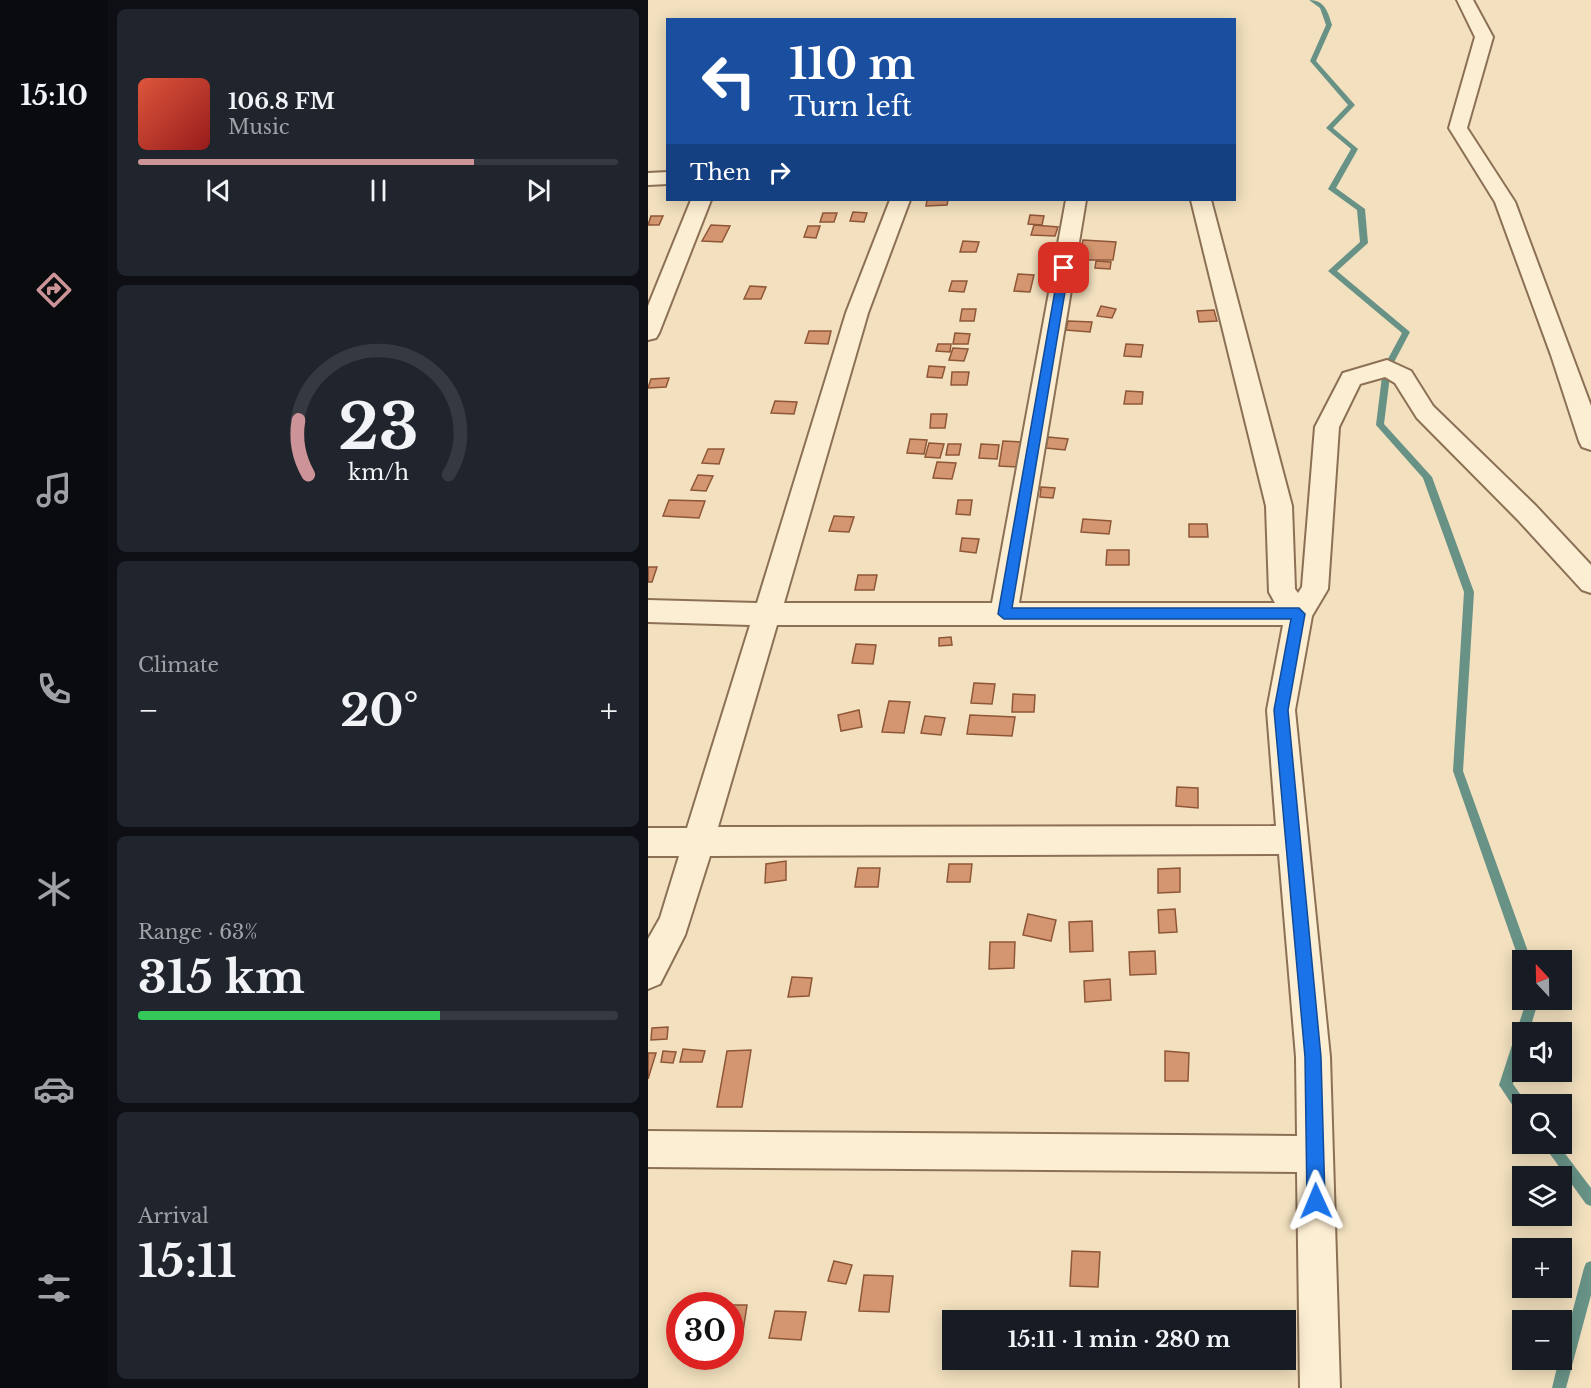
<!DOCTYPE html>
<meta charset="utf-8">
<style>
body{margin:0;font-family:"Libre Baskerville",serif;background:#20242c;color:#f1f3f6;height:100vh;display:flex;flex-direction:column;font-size:22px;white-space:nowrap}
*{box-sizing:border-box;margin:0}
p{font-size:20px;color:#9ea1a6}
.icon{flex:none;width:33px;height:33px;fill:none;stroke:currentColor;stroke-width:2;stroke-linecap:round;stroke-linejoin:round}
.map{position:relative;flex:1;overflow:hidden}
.drawer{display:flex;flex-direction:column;gap:9px;padding:9px;background:#0d0f14;width:540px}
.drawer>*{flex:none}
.top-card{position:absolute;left:18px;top:18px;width:570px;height:183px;border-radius:0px;box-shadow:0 3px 15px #0003;background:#1a4fa0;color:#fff;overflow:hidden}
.needle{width:39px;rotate:338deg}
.tools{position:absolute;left:864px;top:950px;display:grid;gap:12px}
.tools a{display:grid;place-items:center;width:60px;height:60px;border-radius:0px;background:#171b24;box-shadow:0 3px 15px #0003;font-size:30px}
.speed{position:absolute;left:18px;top:1292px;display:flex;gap:12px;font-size:30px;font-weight:700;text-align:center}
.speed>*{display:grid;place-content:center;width:78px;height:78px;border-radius:50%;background:#171b24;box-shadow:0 3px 15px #0003;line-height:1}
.speed .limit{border:9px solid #d22;background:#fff;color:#111}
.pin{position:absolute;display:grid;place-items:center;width:51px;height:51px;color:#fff;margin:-26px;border-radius:12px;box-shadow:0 3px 9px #0006}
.me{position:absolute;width:66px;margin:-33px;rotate:359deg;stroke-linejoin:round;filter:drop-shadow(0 0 4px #0008)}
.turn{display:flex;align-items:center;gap:21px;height:126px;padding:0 24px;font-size:27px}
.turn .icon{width:78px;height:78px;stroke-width:2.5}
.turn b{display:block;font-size:42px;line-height:51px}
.then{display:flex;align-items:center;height:57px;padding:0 24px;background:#0003;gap:12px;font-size:22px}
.big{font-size:45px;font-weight:800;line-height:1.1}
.drawer .widget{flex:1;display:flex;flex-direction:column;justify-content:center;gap:9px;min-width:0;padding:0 21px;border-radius:9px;background:#20242c}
.drawer .dial{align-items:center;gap:0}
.dial svg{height:156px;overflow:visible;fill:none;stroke:#363941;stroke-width:7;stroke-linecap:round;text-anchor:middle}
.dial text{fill:#f1f3f6;stroke:none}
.song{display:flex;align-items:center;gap:18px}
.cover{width:72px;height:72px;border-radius:9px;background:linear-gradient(135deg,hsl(10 70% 55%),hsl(0 70% 35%))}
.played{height:6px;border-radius:3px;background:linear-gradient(90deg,#cd9498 70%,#363941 70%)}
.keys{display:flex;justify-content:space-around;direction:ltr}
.heat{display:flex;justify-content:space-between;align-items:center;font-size:33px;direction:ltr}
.charge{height:9px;border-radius:4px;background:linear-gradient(90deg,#34c759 63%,#363941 0)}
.trip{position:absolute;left:294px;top:1310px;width:354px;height:60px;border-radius:0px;background:#171b24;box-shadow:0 3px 15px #0003;font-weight:800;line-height:60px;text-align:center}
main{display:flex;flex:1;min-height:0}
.tabs{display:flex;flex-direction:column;width:108px;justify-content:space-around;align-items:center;background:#090b0e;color:#9ea1a6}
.tabs .icon{width:42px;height:42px}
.tabs .selected{color:#cd9498}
.tabs b{font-size:27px;color:#f1f3f6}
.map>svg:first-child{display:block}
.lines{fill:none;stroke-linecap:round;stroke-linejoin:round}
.stream{fill:#689286;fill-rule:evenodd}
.building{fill:#d49670;stroke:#8e5738;stroke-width:1.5}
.street-casing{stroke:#8c7055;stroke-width:4}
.street{fill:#fceed2;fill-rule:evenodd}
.route{fill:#1a73e8;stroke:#114b97;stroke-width:1.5}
</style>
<main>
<nav class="tabs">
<b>15:10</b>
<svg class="icon selected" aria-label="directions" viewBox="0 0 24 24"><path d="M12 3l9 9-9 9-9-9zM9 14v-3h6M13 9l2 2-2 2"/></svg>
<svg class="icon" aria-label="music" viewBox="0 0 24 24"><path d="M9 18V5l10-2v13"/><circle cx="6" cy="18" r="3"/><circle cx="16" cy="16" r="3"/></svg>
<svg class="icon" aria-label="phone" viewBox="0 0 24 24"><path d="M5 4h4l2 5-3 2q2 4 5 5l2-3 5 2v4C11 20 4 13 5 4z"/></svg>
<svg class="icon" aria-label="climate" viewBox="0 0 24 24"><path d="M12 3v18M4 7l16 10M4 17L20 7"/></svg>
<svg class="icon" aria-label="car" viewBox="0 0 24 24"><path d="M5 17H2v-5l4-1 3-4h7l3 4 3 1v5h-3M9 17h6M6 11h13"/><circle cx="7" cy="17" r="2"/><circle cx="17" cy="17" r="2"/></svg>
<svg class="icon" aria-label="filters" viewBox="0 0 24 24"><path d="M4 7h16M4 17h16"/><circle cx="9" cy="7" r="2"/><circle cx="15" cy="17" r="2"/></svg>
</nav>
<section class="drawer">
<div class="widget">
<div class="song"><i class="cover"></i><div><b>106.8 FM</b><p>Music</p></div></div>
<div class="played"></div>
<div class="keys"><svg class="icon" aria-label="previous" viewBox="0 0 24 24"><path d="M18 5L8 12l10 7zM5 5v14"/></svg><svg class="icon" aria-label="pause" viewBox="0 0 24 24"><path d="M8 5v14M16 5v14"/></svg><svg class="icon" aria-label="next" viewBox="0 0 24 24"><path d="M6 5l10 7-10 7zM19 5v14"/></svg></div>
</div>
<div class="widget dial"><svg viewBox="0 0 100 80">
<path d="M14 69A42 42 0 1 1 86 69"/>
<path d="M14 69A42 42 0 0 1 9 41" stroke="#cd9498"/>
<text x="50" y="56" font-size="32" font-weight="700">23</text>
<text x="50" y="72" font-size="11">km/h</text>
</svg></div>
<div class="widget"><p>Climate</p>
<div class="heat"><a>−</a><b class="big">20°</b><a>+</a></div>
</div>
<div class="widget"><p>Range · 63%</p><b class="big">315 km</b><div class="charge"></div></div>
<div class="widget"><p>Arrival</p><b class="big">15:11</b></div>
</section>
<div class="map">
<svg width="943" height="1388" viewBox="0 0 943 1388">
<rect width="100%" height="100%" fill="#f2e0be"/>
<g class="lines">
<g class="stream">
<path d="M661 0C677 0 680 12 684 25L668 61 707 105 685 128 710 149 688 188 717 209 720 243 689 271 762 332 743 368 736 424 784 477 826 592 815 771 883 960H874V965L871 960 805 771 816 592 775 478 728 425 735 368 754 333 680 271 712 242 709 210 680 189 703 149 678 128 700 105 662 61 678 25 672 8Z"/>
<polygon points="879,999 891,999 881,1032 874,1032 874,1052 865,1084 879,1104 874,1104 874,1114 869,1112 851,1085"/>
<polygon points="894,1143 909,1143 943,1188 943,1206 938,1204"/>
<polygon points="943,1261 943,1295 918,1388 904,1388 911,1359 914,1359 914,1351 936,1268 938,1263"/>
</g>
</g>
<g class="building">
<polygon points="279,200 300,200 299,205 278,206"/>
<polygon points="205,212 219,213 216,222 202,221"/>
<polygon points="175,213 189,213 186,222 172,222"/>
<polygon points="382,215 396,216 394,225 380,224"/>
<polygon points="3,216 15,216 11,225 0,225"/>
<polygon points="63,225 82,226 74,242 54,241"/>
<polygon points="386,225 410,227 407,236 383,235"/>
<polygon points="160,226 172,226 168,238 156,237"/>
<polygon points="435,240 468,242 465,260 432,260"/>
<polygon points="315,241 331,242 328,252 312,252"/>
<polygon points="448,261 463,262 462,269 447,268"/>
<polygon points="370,274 386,275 382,292 366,291"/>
<polygon points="304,281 319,281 316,292 301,291"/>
<polygon points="102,286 118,287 113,299 96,299"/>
<polygon points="453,306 468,309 464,318 449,316"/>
<polygon points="314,309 328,309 326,321 312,321"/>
<polygon points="566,310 569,321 551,322 549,311"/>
<polygon points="420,321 444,322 442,332 418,330"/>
<polygon points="161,331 183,331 180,344 157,343"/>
<polygon points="307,333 322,334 320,344 305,344"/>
<polygon points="290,344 303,344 302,352 288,351"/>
<polygon points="478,344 495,345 493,357 476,356"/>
<polygon points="305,348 320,349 316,361 301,360"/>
<polygon points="281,366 297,367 294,378 279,377"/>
<polygon points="304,372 321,372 319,385 303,385"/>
<polygon points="21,378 18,387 0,388 3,379"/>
<polygon points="478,391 495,392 494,404 476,404"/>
<polygon points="127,401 149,402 146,414 123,413"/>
<polygon points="283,414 299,414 297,428 282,428"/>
<polygon points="400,437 420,439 417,450 398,448"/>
<polygon points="262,439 279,440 276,454 259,453"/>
<polygon points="355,441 374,442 370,467 351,466"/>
<polygon points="281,443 296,444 292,458 277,457"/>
<polygon points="300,444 313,444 311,455 298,455"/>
<polygon points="333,444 351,445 349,459 331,458"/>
<polygon points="60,449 76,449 71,464 54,463"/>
<polygon points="289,462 308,463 304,479 285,478"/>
<polygon points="50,475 65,476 58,491 43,490"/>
<polygon points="393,487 407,488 405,498 392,497"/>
<polygon points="21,500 57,501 51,518 15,516"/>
<polygon points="310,500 324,500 322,515 308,514"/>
<polygon points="186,516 206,517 201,532 181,531"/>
<polygon points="435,519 463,521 461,534 433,532"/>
<polygon points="541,524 559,524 560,537 541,537"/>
<polygon points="314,538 331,539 328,553 312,551"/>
<polygon points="459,550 481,550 481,565 458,565"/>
<polygon points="0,567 9,567 4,582 0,582"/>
<polygon points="210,575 229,575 226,590 207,590"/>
<polygon points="303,637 304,645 291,646 291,638"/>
<polygon points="208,644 228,645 225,664 204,663"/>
<polygon points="326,683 347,684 344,704 323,703"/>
<polygon points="365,694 387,695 386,712 364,712"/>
<polygon points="241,701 262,702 256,733 234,732"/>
<polygon points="211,710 214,727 193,731 190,715"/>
<polygon points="322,715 367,717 364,736 319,734"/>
<polygon points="277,716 297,718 293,735 273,733"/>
<polygon points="529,787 550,788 550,808 528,806"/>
<polygon points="138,861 138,880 117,883 118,864"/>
<polygon points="301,864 324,864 322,882 299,882"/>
<polygon points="210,868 232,868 230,887 207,887"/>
<polygon points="532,868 532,892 510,893 510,869"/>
<polygon points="527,909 529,932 511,933 510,910"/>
<polygon points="380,914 408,920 403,941 375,935"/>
<polygon points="444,921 445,951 422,952 421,922"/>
<polygon points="342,942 367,942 366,968 341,969"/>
<polygon points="507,951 508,974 482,975 481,952"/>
<polygon points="144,977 164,978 161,996 140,997"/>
<polygon points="462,979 463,1000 437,1002 436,981"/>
<polygon points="20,1027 19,1039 3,1040 4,1028"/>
<polygon points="35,1049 57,1051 54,1062 32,1062"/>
<polygon points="103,1050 94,1107 69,1107 79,1051"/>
<polygon points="15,1051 28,1052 25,1063 13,1062"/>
<polygon points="517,1051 541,1053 540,1081 517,1081"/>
<polygon points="0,1053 8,1053 0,1079"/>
<polygon points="424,1251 452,1252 450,1287 422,1286"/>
<polygon points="186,1261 204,1265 198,1284 180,1281"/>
<polygon points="216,1275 245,1276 241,1312 211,1311"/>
<polygon points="82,1305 99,1305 94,1338 82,1338"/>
<polygon points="127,1311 158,1312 153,1340 121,1338"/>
</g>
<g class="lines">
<defs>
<g id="street">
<polygon points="809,0 825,0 845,37 819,128 867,202 943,406 943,450 934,447 931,441 903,355 847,202 801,128 827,37"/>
<polygon points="20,172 20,184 0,185 0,173"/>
<polygon points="43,200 63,200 11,333 8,338 0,340 0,306"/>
<path d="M242 200H262L220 313 136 603H344L418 200H438L371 603H627L621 592 618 506 543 200H563L644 506 647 589 650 593 654 587 667 427 695 373 739 360 763 371 785 406 888 506 943 565V593L934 590 870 520 769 418 747 383 737 377 712 384 691 427 680 589 664 616 647 710 682 1057 692 1388H652L649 1172 0 1167V1131L649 1136 648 1057 631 854 62 856 37 935 12 984 0 989V939L12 918 31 856H0V828H39L102 625 0 622V600L109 603 198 313ZM129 625H635L619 710 628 826 70 827Z"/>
</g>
</defs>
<use href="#street" class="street-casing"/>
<use href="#street" class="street"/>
</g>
<polygon class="route" points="416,265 421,268 364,608 651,608 657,614 640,710 673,1057 677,1201 675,1207 668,1210 662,1207 659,1201 657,1057 626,710 643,619 356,619 350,614 411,268"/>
</svg>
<div class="tools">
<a><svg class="needle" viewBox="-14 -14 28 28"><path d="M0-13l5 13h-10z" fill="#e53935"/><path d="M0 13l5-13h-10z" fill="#9ea1a6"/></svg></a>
<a><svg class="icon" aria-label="sound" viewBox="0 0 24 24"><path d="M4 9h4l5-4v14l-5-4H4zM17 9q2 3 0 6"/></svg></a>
<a><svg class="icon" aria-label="search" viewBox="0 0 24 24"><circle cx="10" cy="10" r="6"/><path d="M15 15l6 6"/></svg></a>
<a><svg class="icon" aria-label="layers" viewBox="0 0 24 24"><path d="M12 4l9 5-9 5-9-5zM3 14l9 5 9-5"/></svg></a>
<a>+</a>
<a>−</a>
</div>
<div class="speed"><div class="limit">30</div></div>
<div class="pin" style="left:416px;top:268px;background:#d93025"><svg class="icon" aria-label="arrive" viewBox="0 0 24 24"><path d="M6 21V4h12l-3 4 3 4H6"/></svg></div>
<svg class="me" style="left:668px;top:1201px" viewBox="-20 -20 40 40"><path d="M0-17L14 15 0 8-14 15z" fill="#1a73e8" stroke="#fff" stroke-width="4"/></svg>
<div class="trip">15:11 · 1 min · 280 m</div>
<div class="top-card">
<div class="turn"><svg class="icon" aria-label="left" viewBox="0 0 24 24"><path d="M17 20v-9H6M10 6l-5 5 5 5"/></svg><div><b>110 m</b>Turn left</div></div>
<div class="then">Then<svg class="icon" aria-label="right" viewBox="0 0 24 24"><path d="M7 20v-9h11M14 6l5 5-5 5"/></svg></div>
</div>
</div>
</main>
